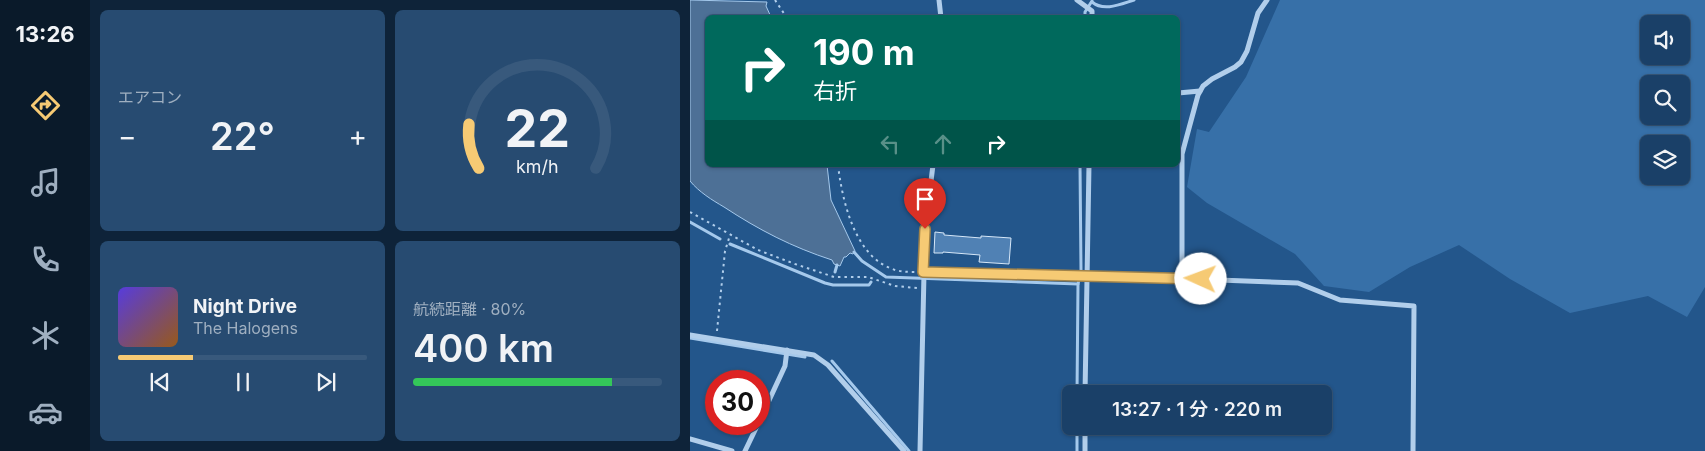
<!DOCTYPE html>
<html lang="ja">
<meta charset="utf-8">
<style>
body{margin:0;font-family:Inter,"Noto Sans JP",sans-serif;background:#274b71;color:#f1f3f6;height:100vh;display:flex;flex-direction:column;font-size:19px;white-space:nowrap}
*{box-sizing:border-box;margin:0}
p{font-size:16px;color:#9fafc0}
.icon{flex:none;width:28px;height:28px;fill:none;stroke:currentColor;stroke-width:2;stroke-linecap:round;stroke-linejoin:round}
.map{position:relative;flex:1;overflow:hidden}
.details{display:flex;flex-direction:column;gap:10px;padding:10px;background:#0e2339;width:600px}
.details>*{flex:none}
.banner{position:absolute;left:15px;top:15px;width:475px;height:152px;border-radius:8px;box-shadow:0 1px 4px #0004,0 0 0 1px #38597c;background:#00695c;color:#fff;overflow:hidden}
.controls{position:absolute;left:950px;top:15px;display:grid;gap:10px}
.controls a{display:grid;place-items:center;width:50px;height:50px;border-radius:8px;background:#1a4068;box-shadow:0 1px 4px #0004,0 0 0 1px #38597c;font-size:25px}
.speed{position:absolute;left:15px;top:370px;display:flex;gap:10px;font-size:25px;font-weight:700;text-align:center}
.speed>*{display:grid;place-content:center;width:65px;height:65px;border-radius:50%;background:#1a4068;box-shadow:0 1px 4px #0004,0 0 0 1px #38597c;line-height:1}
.speed .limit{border:8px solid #d22;background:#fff;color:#111}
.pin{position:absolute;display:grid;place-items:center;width:42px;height:42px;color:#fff;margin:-51px -21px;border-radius:50% 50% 50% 0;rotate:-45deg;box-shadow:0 0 5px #0007}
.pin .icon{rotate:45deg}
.me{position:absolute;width:55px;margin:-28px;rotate:272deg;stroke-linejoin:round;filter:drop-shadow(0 0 4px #0008)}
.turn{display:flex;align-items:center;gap:18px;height:105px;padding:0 25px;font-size:22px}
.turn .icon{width:65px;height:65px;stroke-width:2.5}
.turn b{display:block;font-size:35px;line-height:42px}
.lanes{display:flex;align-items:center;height:48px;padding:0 25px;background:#0003;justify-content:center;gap:25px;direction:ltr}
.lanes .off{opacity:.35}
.big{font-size:38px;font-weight:600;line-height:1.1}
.details .tile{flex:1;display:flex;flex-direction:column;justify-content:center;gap:8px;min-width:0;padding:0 18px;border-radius:8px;background:#274b71}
.details .dial{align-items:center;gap:0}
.dial svg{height:130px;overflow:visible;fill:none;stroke:#38597c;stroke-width:7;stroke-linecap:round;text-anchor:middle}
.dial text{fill:#f1f3f6;stroke:none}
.song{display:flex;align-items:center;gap:15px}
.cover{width:60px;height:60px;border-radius:8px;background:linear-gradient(135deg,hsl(250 70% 55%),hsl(30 70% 35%))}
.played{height:5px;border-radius:2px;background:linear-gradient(90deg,#f6ca74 30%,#38597c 30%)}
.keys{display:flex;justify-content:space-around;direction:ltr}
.heat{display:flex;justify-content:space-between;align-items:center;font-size:28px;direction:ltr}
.charge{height:8px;border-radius:4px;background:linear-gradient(90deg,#34c759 80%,#38597c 0)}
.details .tiles{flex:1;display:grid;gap:10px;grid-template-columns:repeat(2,1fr)}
.trip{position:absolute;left:372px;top:385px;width:270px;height:50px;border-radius:8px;background:#1a4068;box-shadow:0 1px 4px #0004,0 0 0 1px #38597c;font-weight:600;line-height:50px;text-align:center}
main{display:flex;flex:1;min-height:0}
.tabs{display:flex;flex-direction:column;width:90px;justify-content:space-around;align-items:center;background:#0a1a2a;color:#9fafc0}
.tabs .icon{width:35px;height:35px}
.tabs .active{color:#f6ca74}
.tabs b{font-size:22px;color:#f1f3f6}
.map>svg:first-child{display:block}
.green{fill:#3770a8;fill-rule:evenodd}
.water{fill:#4d7096;stroke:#a5c9ec}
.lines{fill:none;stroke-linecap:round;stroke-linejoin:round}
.stream{stroke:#a5c9ec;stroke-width:3}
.building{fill:#5081b4;stroke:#d6e7f8}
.path{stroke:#b1ceeb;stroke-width:2;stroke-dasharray:2.5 4;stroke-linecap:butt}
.street{stroke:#b1ceeb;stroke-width:5}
.route-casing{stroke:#a0834b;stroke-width:12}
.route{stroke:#f6ca74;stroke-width:9}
</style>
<main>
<nav class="tabs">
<b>13:26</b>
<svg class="icon active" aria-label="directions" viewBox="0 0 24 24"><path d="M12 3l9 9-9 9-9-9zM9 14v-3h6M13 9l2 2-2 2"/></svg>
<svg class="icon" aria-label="music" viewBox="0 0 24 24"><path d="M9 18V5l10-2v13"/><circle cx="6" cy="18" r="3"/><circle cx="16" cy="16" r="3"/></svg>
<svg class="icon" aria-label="phone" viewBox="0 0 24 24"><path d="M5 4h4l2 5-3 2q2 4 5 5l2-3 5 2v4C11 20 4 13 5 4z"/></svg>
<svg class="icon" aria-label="climate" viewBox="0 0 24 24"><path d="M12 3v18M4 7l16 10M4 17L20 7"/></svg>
<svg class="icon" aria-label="car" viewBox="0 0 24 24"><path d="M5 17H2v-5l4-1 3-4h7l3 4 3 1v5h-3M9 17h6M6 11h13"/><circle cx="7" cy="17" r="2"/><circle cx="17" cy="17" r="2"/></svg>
</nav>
<section class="details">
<div class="tiles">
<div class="tile"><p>エアコン</p>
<div class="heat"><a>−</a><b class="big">22°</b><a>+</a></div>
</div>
<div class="tile dial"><svg viewBox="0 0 100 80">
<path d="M14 69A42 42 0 1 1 86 69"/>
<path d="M14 69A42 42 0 0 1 8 42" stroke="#f6ca74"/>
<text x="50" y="56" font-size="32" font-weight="700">22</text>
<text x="50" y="72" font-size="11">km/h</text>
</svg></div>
<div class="tile">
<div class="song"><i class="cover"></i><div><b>Night Drive</b><p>The Halogens</p></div></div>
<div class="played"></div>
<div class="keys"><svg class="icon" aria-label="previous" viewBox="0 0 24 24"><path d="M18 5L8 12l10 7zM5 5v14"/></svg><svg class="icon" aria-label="pause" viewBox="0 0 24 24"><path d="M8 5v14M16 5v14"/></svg><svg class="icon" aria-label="next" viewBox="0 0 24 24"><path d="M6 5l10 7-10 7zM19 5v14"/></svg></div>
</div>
<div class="tile"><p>航続距離 · 80%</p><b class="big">400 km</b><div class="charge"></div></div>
</div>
</section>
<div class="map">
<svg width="1015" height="451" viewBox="0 0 1015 451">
<rect width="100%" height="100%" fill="#23568b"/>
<path class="green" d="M590 0H1015V287L997 317 958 296 880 313 820 279 769 245 720 267 679 292 634 286 605 254 517 203 497 187 507 129 519 132 556 77ZM959 24H991V56H959ZM959 84H991V116H959ZM959 144H991V176H959Z"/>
<path class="water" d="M0 0 77 2 76 6 81 17 18 18V165H137L141 200 165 251 163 254 160 253 156 257H154L150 266 144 264 142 260C102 247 69 230 34 207 22 200 9 192 0 181Z"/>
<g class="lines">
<g class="stream">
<path d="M402 2C414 12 431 4 444 0"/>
<polyline points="395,18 395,12 402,1"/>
<polyline points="0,222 30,239"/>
<polyline points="40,244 135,283 143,285 179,285 181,282"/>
<polyline points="164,252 172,261 196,277 388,284 387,394"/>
<polyline points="145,272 147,265"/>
<polyline points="388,284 391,270 390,165"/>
<polyline points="0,338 115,357"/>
<polyline points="142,361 219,451"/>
<polyline points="387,451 387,426"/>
</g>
</g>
<polygon class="building" points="245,232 254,233 254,235 291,238 291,236 321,238 319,264 289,262 290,255 253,252 253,253 244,253"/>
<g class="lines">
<g class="path">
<polyline points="85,0 97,18"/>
<path d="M148 165C152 199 164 254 200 268 209 272 217 272 227 272"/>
<polyline points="0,212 68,250 105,264 144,277 178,277 205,286 227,288"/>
<polyline points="27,331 35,251 40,235"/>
</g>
<g class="street">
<polyline points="249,0 251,18"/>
<polyline points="387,0 402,11 402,18"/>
<polyline points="488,93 510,91"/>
<polyline points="233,272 396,275 608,283 650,300 724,306 723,451"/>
<polyline points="492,278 492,154 508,95 513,86 522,79 545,67 551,62 557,51 568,13 577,0"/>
<polyline points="0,335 124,355 138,365 214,451"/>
<polyline points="395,394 399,165"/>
<polyline points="69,422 95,366 97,350"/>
<polyline points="0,439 42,451"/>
<polyline points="55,451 68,424"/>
<polyline points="230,451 235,229 243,165"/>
<polyline points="395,451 395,426"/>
</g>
</g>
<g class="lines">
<defs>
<polyline id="route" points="235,229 233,272 511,279"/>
</defs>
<use href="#route" class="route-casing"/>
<use href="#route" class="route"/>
</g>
</svg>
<div class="controls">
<a><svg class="icon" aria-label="sound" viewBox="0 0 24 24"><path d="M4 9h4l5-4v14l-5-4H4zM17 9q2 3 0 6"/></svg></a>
<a><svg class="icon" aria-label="search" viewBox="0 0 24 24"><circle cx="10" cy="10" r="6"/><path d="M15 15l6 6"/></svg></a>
<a><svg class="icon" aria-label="layers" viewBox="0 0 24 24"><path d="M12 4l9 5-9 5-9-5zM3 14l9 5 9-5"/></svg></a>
</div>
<div class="speed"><div class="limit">30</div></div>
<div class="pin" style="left:235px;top:229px;background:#d93025"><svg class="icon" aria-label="arrive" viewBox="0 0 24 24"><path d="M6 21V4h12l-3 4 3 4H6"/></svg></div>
<svg class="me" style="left:511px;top:279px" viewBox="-20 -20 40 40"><circle r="19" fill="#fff"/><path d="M0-13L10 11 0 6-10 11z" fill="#f6ca74"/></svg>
<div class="trip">13:27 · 1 分 · 220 m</div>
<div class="banner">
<div class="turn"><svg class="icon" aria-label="right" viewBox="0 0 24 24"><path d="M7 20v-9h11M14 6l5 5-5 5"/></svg><div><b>190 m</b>右折</div></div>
<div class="lanes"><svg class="icon off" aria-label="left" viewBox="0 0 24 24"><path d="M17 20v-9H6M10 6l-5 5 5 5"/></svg><svg class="icon off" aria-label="ahead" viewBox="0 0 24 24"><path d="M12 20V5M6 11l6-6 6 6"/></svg><svg class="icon" aria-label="right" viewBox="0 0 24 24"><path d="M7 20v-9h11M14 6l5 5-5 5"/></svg></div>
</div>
</div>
</main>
